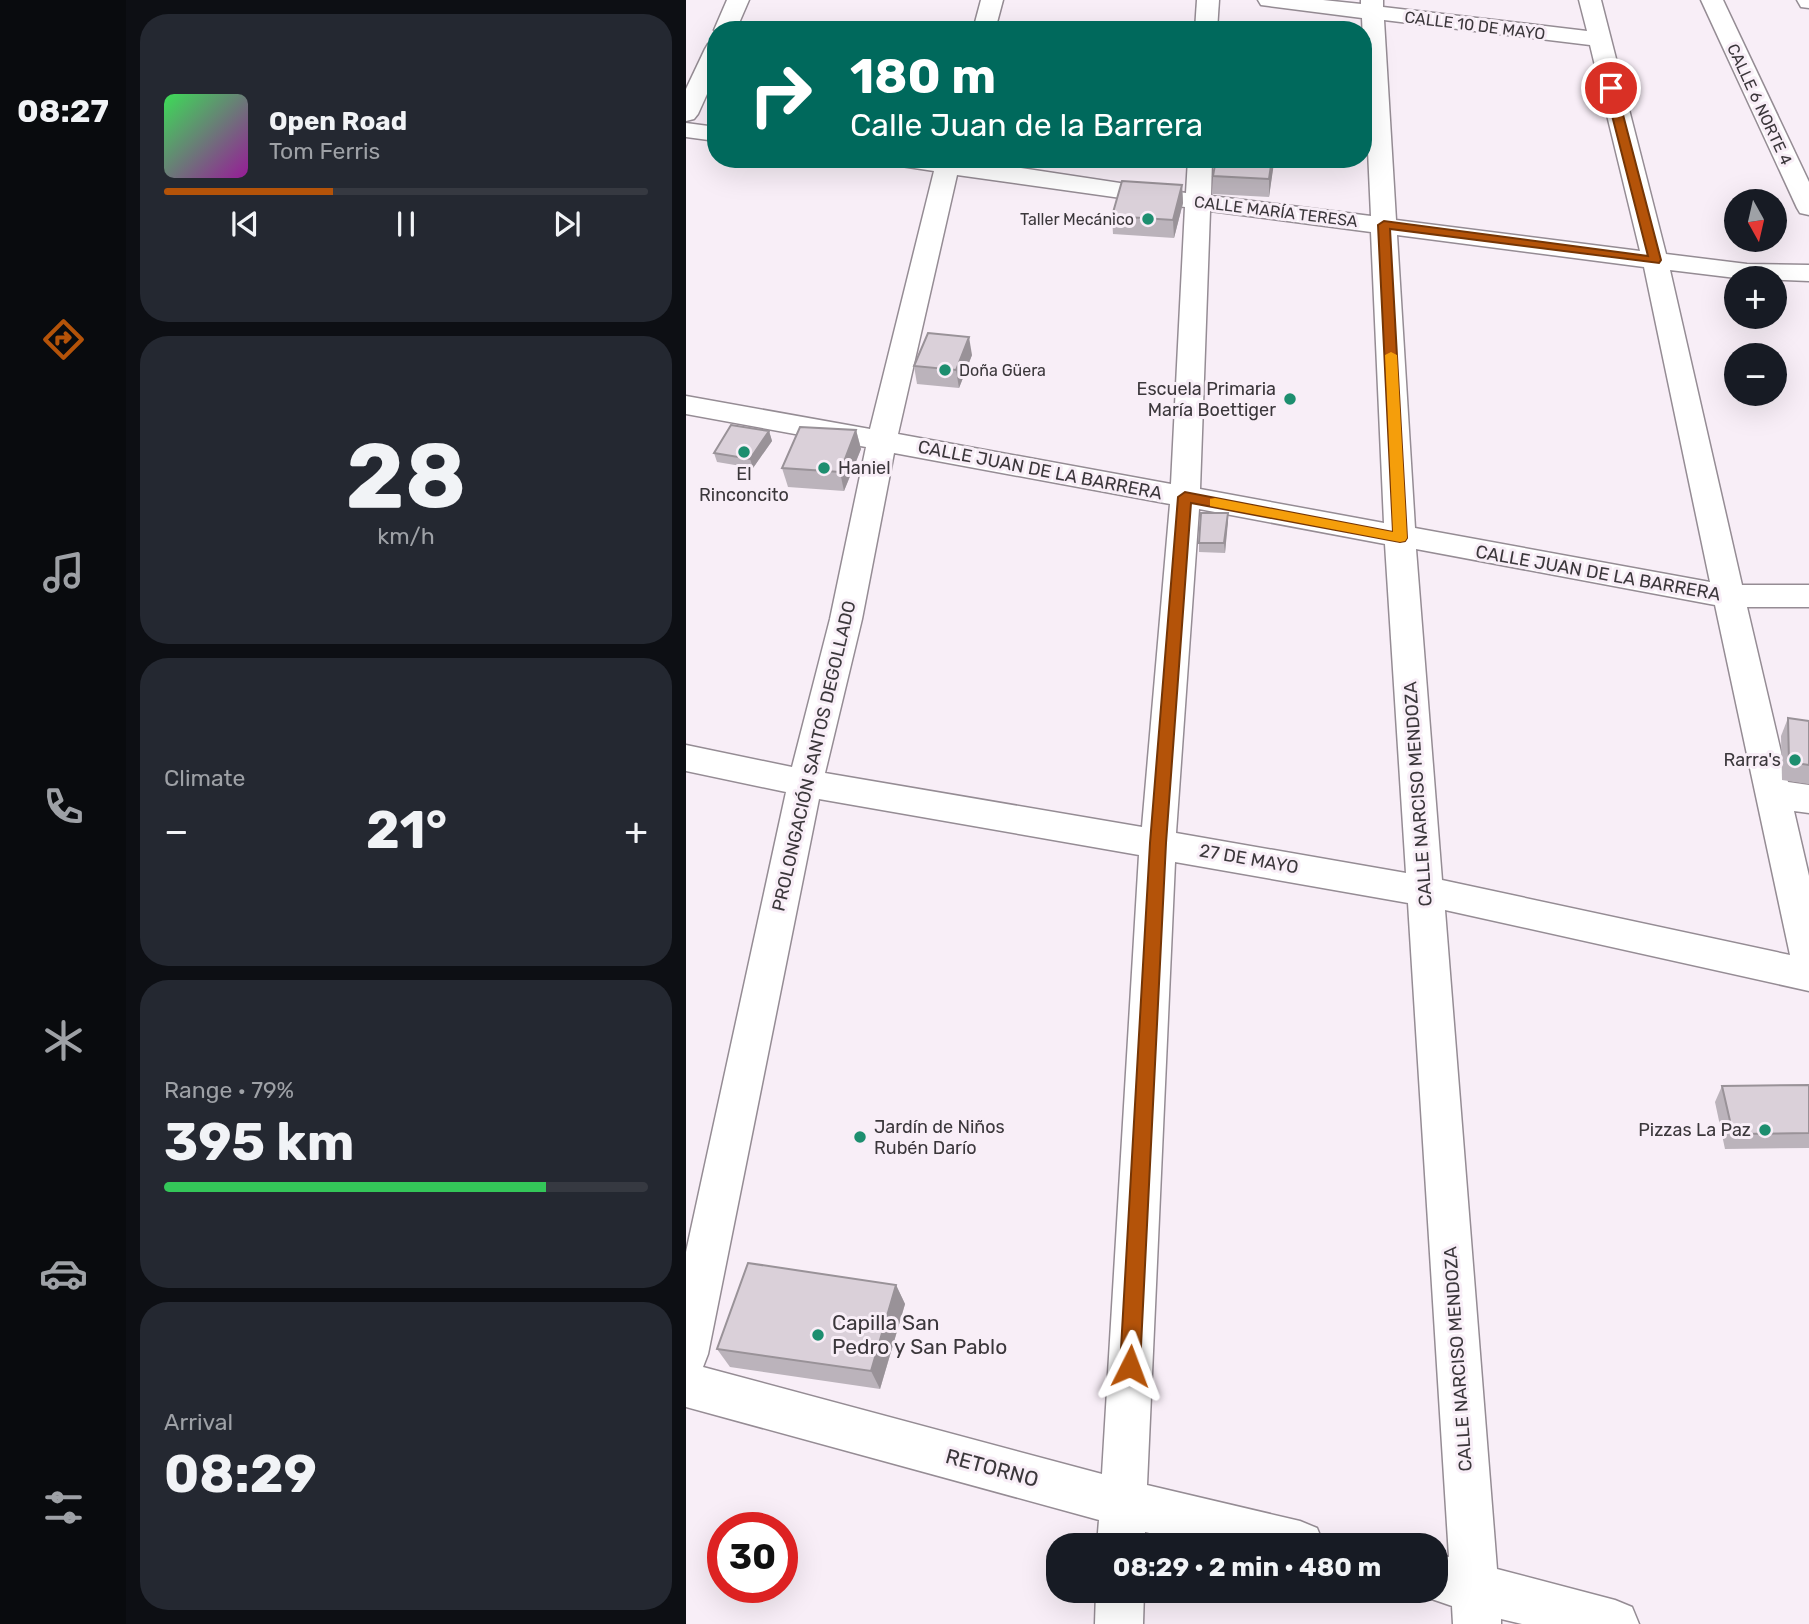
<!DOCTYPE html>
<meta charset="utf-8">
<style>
body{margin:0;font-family:Rubik,sans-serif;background:#242831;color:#f1f3f6;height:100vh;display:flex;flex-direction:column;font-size:26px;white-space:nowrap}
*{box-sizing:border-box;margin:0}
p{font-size:23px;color:#9ea1a6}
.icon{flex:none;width:38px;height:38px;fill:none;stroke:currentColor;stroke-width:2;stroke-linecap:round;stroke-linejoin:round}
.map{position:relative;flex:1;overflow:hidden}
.panel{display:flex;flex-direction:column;gap:14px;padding:14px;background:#0d0f14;width:560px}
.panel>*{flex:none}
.banner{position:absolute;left:21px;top:21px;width:665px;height:147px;border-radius:28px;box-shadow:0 7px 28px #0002;background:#00695c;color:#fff;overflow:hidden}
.needle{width:46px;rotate:172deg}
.controls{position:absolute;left:1038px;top:189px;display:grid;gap:14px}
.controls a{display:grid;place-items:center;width:63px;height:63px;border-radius:50%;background:#171b24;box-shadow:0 7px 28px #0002;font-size:35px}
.speed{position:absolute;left:21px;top:1512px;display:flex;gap:14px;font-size:35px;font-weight:700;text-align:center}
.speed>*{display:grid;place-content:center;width:91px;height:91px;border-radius:50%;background:#171b24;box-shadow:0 7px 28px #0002;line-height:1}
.speed .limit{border:10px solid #d22;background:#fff;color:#111}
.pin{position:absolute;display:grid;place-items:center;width:60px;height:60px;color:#fff;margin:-30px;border:4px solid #fff;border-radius:50%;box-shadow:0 2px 7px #0007}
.me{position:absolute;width:77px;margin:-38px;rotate:3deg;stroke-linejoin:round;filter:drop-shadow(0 0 5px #0008)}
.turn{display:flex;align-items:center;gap:24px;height:147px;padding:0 28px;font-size:32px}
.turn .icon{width:91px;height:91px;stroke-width:2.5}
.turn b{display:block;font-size:49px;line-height:60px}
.big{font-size:52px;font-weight:700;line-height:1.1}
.panel .card{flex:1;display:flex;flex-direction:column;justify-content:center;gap:10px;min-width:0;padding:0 24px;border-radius:28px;background:#242831}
.panel .dial{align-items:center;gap:0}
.dial b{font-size:91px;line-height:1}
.song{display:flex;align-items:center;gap:21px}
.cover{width:84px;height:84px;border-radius:10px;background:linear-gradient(135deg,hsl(130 70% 55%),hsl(300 70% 35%))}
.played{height:7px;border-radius:4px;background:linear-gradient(90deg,#b45309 35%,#363941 35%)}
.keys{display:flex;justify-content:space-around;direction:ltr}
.heat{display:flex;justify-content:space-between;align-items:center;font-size:38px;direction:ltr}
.charge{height:10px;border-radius:5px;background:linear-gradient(90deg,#34c759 79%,#363941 0)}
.trip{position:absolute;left:360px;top:1533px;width:402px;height:70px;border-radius:28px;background:#171b24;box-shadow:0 7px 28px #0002;font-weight:700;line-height:70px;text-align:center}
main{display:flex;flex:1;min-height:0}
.dock{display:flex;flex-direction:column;width:126px;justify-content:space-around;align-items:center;background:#090b0e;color:#9ea1a6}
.dock .icon{width:49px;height:49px}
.dock .selected{color:#b45309}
.dock b{font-size:32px;color:#f1f3f6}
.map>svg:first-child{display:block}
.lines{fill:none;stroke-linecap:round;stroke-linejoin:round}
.street-casing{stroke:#958c94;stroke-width:3}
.street{fill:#fff;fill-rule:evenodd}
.wall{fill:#bbb3bb}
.shaded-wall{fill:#999298}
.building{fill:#dad0d9;stroke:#999298;stroke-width:2}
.route{fill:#b45309;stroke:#753606;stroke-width:2}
.slow{fill:#f59e0b}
.poi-dot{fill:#1d8e6f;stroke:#f8eef7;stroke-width:2.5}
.labels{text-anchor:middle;stroke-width:6;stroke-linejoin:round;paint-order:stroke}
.far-street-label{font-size:16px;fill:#3b373b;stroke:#f8eef7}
.far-poi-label{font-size:16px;fill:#3b373b;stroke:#f8eef7;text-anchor:end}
.poi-label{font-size:18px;fill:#3b373b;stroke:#f8eef7;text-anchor:end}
.street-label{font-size:18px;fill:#3b373b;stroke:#f8eef7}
.near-poi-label{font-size:21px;fill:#3b373b;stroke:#f8eef7;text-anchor:start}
.near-street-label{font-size:21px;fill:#3b373b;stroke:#f8eef7}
</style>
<main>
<nav class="dock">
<b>08:27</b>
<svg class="icon selected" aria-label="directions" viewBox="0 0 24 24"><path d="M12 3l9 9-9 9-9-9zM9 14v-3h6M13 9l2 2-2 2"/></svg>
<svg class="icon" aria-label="music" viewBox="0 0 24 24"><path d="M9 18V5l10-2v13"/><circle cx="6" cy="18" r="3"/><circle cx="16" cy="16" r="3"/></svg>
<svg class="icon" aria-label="phone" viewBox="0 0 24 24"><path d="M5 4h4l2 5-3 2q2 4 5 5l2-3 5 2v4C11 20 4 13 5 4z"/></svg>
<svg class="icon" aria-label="climate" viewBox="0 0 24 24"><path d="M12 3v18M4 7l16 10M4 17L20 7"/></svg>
<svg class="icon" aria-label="car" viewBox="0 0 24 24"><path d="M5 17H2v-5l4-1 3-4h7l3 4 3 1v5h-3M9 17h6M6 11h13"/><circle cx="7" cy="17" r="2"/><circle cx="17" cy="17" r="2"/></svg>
<svg class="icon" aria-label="filters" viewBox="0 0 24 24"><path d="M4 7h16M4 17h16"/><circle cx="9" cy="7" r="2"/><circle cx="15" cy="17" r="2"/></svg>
</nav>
<section class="panel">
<div class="card">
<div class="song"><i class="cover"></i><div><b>Open Road</b><p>Tom Ferris</p></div></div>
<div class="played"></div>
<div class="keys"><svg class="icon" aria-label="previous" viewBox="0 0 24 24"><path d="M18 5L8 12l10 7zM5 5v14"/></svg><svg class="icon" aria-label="pause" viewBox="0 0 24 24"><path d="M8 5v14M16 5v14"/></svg><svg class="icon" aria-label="next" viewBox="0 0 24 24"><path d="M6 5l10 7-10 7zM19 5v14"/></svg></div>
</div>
<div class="card dial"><b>28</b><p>km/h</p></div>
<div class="card"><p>Climate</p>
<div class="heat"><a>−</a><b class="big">21°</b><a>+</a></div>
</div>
<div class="card"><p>Range · 79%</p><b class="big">395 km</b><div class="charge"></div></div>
<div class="card"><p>Arrival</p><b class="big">08:29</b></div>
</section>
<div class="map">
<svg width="1123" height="1624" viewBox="0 0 1123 1624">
<rect width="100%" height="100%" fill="#f8eef7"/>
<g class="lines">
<defs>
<g id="street">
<polygon points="41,0 63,0 50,30 30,30 30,32 28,30"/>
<polygon points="295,0 317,0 309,30 287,30"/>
<polygon points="511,0 533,0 531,30 509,30"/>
<path d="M572 0H637L675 4V0H697V7L901 31 893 0H915L980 254 1061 264 1123 265V281L1050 278 984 270 1056 585H1123V607H1061L1102 782 1123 785V813L1108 811 1123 876V991L759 910 811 1569 929 1600 946 1607 953 1624H836L815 1619V1624H767L766 1606 734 1595 732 1591H751V1554L763 1557 722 903 489 862 461 1485 614 1521 631 1528 638 1545H516L459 1532V1545H411L413 1520 0 1407V1252L100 792 0 771V745L106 767 144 619 180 447 0 414V396L184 429 248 171 202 164 199 159H275L500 193 502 159H526L525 196 685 216 676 18 583 6 575 5ZM698 20 904 45 954 251 710 220ZM271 175 499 207 485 484 212 434ZM524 211 685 232 698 523 514 489ZM711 235 958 267 1024 582 729 528ZM208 453 484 504 456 827 139 773 176 619ZM513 509 699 544 720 873 490 833ZM730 549 1029 605 1104 955 756 880ZM133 799 453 855 416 1474 17 1367 22 1354Z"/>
<polygon points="1015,0 1037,0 1123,182 1123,215 1114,213 1111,208"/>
<polygon points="1111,0 1123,0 1123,8 1115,7"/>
<polygon points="30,42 30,74 12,114 8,119 0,121 0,89 19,49 22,44"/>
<polygon points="0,123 30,127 30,141 0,137"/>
<polygon points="410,1591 458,1591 457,1624 409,1624"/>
</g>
</defs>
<use href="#street" class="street-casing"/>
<use href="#street" class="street"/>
</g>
<g class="wall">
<polygon points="530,159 588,159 583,197 527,194 527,176"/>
<polygon points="496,185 497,203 488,238 427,234 426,216"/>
<polygon points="286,355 273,388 231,384 228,366"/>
<polygon points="170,430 175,449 158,491 102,487 96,468"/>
<polygon points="83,431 86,441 67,468 31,462 28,453"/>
<polygon points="542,513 539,553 513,552 513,543"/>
<polygon points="1102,718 1123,721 1123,784 1096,780 1095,736"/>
<polygon points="1123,1085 1123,1148 1039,1149 1029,1102 1036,1086"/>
<polygon points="210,1285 219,1304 194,1389 44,1367 31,1349"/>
</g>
<g class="shaded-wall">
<polygon points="586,159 588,159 588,163 583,197 583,179"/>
<polygon points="496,185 497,203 488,238 487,220"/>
<polygon points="283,337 286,355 273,388 270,370"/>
<polygon points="170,430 175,449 158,491 154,472"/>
<polygon points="83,431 86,441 67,468 64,459"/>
<polygon points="542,513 542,522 539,553 538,543"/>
<polygon points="210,1285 219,1304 194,1389 185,1371"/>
</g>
<g class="building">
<polygon points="530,159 586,159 583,179 527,176"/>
<polygon points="436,181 496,185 487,220 426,216"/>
<polygon points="242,333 283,337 270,370 228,366"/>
<polygon points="45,425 83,431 64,459 28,453"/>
<polygon points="114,427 170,430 154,472 96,468"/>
<polygon points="515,513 542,513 538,543 513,543"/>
<polygon points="1102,718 1123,721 1123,765 1103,762"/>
<polygon points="1123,1085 1123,1133 1047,1134 1036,1086"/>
<polygon points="62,1263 210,1285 185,1371 31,1349"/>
</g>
<polygon class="route" points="925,85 930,88 975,260 973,263 704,229 721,538 719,541 714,542 505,503 480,843 454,1366 451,1373 444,1376 437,1373 434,1366 464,843 492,497 499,492 707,532 692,225 698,221 962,256 919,88"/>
<polygon class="slow" points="705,352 711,355 721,538 719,541 714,542 524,506 524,499 529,498 707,532 699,355"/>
<g class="poi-dot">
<circle cx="462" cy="219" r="7"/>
<circle cx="259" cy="370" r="7"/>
<circle cx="604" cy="399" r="7"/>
<circle cx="58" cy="452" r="7"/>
<circle cx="138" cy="468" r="7"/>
<circle cx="1109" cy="760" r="7"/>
<circle cx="1079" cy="1130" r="7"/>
<circle cx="174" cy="1137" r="7"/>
<circle cx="132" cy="1335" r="7"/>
</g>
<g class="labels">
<g class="far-street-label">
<text transform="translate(789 25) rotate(7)" y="6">CALLE 10 DE MAYO</text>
<text transform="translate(1074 104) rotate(65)" y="6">CALLE 6 NORTE 4</text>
<text transform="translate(590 211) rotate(7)" y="6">CALLE MARÍA TERESA</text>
</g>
<g class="far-poi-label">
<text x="448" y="225">Taller Mecánico</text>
<text x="273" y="376" text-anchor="start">Doña Güera</text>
</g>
<g class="poi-label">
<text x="590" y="395">Escuela Primaria<tspan x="590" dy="21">María Boettiger</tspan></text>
<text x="152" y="474" text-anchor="start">Haniel</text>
<text x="58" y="480" text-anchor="middle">El<tspan x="58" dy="21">Rinconcito</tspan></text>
<text x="1095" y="766">Rarra's</text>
<text x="188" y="1133" text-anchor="start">Jardín de Niños<tspan x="188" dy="21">Rubén Darío</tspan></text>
<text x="1065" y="1136">Pizzas La Paz</text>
</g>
<g class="street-label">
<text transform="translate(354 470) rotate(11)" y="6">CALLE JUAN DE LA BARRERA</text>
<text transform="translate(912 573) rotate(10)" y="6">CALLE JUAN DE LA BARRERA</text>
<text transform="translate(128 756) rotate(-77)" y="6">PROLONGACIÓN SANTOS DEGOLLADO</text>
<text transform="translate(732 794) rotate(-94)" y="6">CALLE NARCISO MENDOZA</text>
<text transform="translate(563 859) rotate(10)" y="6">27 DE MAYO</text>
<text transform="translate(772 1359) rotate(-94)" y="6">CALLE NARCISO MENDOZA</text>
</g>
<g class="near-poi-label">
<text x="146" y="1330">Capilla San<tspan x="146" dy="24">Pedro y San Pablo</tspan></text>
</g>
<g class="near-street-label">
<text transform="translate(306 1468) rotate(15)" y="7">RETORNO</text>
</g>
</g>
</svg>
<div class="controls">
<a><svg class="needle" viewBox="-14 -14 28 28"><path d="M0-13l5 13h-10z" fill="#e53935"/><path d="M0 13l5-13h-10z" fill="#9ea1a6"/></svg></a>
<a>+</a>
<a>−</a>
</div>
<div class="speed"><div class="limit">30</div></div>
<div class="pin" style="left:925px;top:88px;background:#d93025"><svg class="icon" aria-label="arrive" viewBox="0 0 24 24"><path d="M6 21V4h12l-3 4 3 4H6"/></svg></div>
<svg class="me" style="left:444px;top:1366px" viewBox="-20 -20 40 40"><path d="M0-17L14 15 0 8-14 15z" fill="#b45309" stroke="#fff" stroke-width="4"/></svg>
<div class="trip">08:29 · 2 min · 480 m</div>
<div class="banner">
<div class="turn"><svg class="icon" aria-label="right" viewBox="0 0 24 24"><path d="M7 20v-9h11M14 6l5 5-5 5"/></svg><div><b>180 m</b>Calle Juan de la Barrera</div></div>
</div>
</div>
</main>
